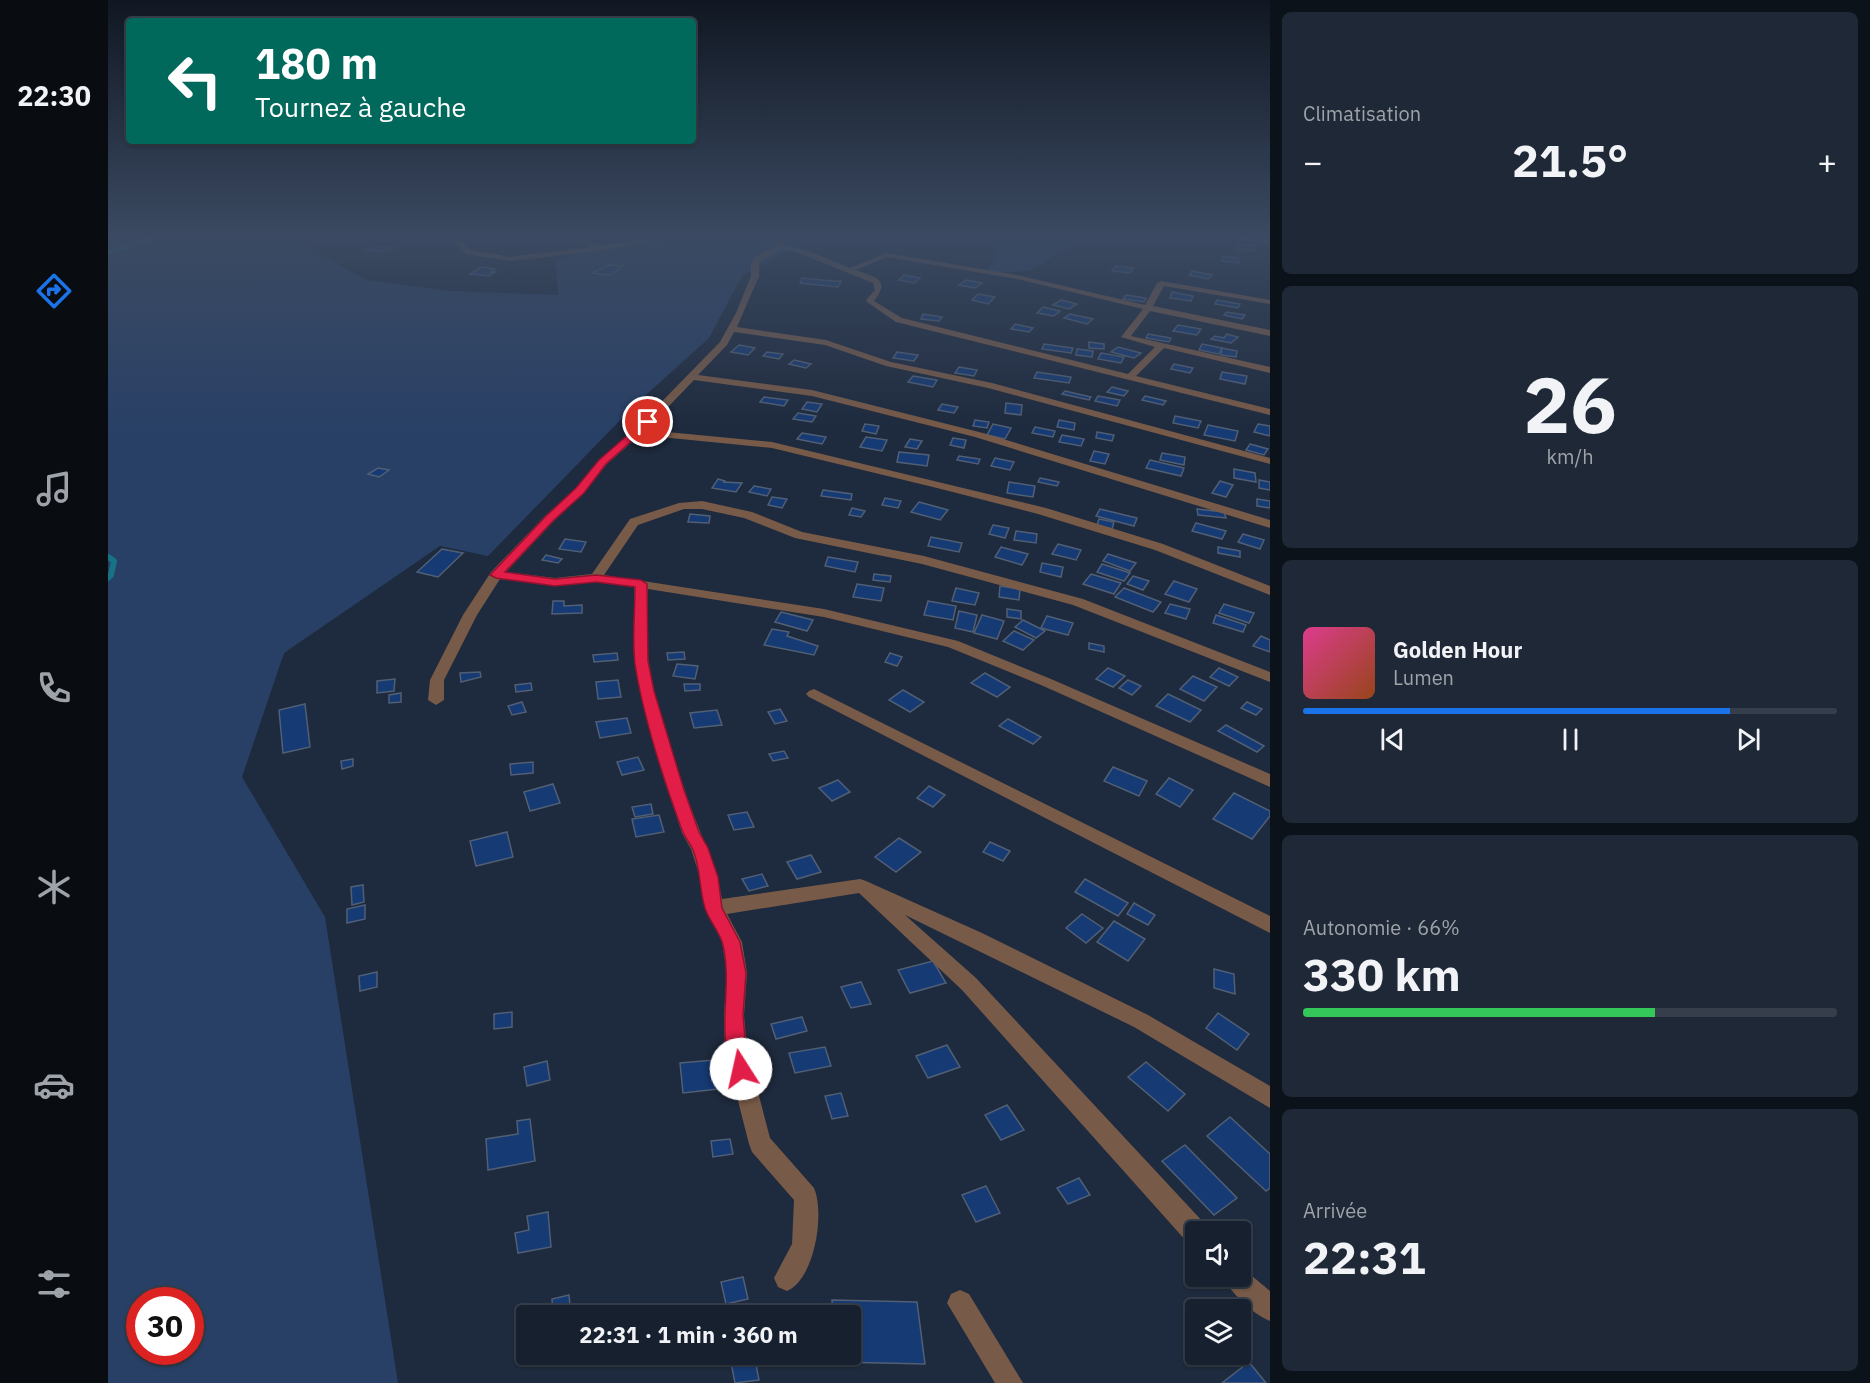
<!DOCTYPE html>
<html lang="fr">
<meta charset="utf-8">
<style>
body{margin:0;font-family:"IBM Plex Sans",sans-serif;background:#1f2836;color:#f1f3f6;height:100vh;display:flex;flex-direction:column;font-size:22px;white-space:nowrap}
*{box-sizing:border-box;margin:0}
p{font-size:20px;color:#9ea3aa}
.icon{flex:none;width:33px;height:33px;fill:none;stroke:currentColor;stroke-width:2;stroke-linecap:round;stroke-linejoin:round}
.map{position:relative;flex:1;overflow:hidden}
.drawer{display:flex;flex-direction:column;gap:12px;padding:12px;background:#0c1219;width:600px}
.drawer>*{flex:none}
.hud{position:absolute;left:18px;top:18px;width:570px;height:126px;border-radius:6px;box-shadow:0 2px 4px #0004,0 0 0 2px #353e4a;background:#00695c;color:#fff;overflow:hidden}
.controls{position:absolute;left:1077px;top:1221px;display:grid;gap:12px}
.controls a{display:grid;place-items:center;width:66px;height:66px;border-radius:6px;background:#16202e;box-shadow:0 2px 4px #0004,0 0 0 2px #353e4a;font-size:30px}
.speed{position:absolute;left:18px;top:1287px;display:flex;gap:12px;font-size:30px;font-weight:700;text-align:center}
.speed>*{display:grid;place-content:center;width:78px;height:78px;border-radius:50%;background:#16202e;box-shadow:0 2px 4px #0004,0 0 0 2px #353e4a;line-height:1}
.speed .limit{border:9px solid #d22;background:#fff;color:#111}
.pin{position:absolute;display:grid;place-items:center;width:51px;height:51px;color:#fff;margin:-26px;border:3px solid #fff;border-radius:50%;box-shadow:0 2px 6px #0007}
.me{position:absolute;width:66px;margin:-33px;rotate:350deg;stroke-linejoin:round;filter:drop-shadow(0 0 4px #0008)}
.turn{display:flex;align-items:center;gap:21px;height:126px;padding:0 30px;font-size:27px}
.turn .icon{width:78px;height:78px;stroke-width:2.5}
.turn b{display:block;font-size:42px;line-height:51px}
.big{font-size:45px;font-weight:700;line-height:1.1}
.drawer .widget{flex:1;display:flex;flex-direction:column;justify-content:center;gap:9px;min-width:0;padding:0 21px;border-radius:9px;background:#1f2836}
.drawer .dial{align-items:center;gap:0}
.dial b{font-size:78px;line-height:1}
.song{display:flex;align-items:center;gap:18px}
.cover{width:72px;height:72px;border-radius:9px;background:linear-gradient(135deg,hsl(330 70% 55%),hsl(20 70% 35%))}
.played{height:6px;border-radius:3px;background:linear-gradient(90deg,#1a73e8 80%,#353e4a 80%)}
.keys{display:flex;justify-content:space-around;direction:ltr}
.heat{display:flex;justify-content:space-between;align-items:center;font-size:33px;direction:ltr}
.charge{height:9px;border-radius:4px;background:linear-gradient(90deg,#34c759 66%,#353e4a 0)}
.trip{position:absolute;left:408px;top:1305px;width:345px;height:60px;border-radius:6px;background:#16202e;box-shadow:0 2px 4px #0004,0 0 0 2px #353e4a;font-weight:700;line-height:60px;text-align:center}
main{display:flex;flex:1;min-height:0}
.menu{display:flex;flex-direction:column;width:108px;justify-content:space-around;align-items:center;background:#090d12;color:#9ea3aa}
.menu .icon{width:42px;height:42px}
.menu .current{color:#1a73e8}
.menu b{font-size:27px;color:#f1f3f6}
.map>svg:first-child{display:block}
.green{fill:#294066;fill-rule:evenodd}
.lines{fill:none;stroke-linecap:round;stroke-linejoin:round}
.stream-far1{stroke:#177286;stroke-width:4}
.stream{stroke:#177286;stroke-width:6}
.building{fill:#163a73;stroke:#515f75;stroke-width:1.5}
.minor{fill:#785a48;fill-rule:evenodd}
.route{fill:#e11d48;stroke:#92132f;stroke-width:1.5}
</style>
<main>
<nav class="menu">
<b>22:30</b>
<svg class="icon current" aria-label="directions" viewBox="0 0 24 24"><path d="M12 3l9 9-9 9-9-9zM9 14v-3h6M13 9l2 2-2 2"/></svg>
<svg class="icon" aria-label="music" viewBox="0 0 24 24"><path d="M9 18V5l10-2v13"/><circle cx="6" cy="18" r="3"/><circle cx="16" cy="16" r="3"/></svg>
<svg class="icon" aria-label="phone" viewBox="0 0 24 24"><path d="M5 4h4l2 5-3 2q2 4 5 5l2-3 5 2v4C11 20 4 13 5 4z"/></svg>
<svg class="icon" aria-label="climate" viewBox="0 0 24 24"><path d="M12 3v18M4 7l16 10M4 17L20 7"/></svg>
<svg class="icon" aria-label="car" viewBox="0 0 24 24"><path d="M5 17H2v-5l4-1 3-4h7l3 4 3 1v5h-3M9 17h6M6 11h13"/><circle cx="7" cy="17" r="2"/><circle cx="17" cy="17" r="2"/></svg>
<svg class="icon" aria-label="filters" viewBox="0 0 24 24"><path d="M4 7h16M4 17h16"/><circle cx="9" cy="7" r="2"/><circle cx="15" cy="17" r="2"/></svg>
</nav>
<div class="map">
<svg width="1162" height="1383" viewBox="0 0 1162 1383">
<rect width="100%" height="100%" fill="#1e2a3d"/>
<g class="green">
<path d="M0 235H189L188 240 258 280 341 291 450 295 447 260 524 239 572 235H711L634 276 601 338 529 403 380 556 332 546 176 653 134 777 217 917 290 1383H0ZM32 1300H82V1352H32Z"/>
<polygon points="851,235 957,235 960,248 921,271 878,273 891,250"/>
</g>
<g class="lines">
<polyline class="stream-far1" points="0,253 53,235"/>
<polyline class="stream" points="0,557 6,561 3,575 0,578"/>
</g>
<g class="building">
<polygon points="981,236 1002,238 1002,242 980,240"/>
<polygon points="1132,244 1147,246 1146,251 1130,249"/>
<polygon points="278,246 285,249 269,252 258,250"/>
<polygon points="1114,256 1130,258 1131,263 1114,261"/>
<polygon points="501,265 514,266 503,275 484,273"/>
<polygon points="1008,266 1025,268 1022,273 1004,271"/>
<polygon points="373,267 387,269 383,272 387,272 381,276 362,274"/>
<polygon points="1084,271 1104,275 1100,279 1081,275"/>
<polygon points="796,275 812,278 806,283 791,280"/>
<polygon points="694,278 724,281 733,281 730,287 692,283"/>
<polygon points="858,280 874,283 867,288 851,285"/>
<polygon points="1064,292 1085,296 1083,301 1062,298"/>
<polygon points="870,294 887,297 880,304 864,300"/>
<polygon points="1018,295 1038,298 1036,302 1015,299"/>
<polygon points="953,300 969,304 961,309 945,305"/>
<polygon points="1109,300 1132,304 1130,308 1107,304"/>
<polygon points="935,307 952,311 946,316 929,313"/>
<polygon points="1119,312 1137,315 1134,319 1116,315"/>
<polygon points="815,314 834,317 831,321 813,319"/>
<polygon points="962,314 985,319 979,324 956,318"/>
<polygon points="907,324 925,328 921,332 903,329"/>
<polygon points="1070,325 1093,329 1089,335 1065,331"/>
<polygon points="1040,334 1063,338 1061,342 1038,338"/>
<polygon points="1119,334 1130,337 1123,343 1103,339 1107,336 1116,338"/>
<polygon points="981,342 996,344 996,349 981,348"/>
<polygon points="936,344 965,348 963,353 934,349"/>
<polygon points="1094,344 1114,348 1111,354 1091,350"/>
<polygon points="631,345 647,348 640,355 623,352"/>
<polygon points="1010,347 1033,353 1026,358 1003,352"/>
<polygon points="1114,348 1129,351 1128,357 1113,355"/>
<polygon points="969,349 985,351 984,357 968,355"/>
<polygon points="659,352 675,354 671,359 655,356"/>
<polygon points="789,352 810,355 806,361 785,358"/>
<polygon points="993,353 1016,357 1013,363 990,359"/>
<polygon points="686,360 703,364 698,368 681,364"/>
<polygon points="1066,364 1085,368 1082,373 1063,369"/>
<polygon points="851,367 869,370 866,376 847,373"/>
<polygon points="929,372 963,377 961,383 926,378"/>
<polygon points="1114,372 1139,376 1137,384 1112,379"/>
<polygon points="805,376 829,380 825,387 800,382"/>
<polygon points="1004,387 1020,391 1016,396 999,392"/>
<polygon points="957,391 983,397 981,400 954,394"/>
<polygon points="990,396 1012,400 1009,406 987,401"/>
<polygon points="1037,396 1058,401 1055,405 1034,400"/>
<polygon points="656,397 680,400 676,406 652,402"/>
<polygon points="699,402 714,404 709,412 694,409"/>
<polygon points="898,403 914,405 913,415 897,413"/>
<polygon points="834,404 850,407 846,413 830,410"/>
<polygon points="690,413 708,416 704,422 685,419"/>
<polygon points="1067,416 1093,421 1090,428 1065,423"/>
<polygon points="867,420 881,422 879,428 865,426"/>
<polygon points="951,420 967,423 966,430 949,427"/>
<polygon points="757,424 771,426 768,434 754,431"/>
<polygon points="885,424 903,428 897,439 879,435"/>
<polygon points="1150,424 1162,426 1162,436 1146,432"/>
<polygon points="1100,425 1130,431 1127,441 1096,435"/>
<polygon points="927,427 947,431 945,437 924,433"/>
<polygon points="989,432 1006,435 1004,441 988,438"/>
<polygon points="694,433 718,437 714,444 689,439"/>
<polygon points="954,435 976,439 973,446 951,442"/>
<polygon points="758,437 779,440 774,451 752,447"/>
<polygon points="845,438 858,440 856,448 842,445"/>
<polygon points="802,439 814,441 809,449 797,447"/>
<polygon points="1142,444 1160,449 1156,455 1138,450"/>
<polygon points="986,451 1001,454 997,464 982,461"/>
<polygon points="791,452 821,455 819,466 789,462"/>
<polygon points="1054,453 1077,457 1076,465 1052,460"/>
<polygon points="851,456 872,459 870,464 849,460"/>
<polygon points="887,458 906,462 902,470 883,466"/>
<polygon points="1042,460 1076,468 1073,476 1038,468"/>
<polygon points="270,468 281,470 271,477 260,474"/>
<polygon points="1126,469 1147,473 1148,482 1126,478"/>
<polygon points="932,478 951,482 949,486 930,482"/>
<polygon points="610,479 617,481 616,482 634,483 628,492 604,488"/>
<polygon points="1151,480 1162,482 1162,490 1151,488"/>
<polygon points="1112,481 1125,485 1118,497 1104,493"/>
<polygon points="901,482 927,486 925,497 899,493"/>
<polygon points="646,486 663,489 659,496 641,492"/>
<polygon points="715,490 744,494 743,500 713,496"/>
<polygon points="664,497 679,499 674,508 660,505"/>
<polygon points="777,498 793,501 790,508 774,505"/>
<polygon points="1149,499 1162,501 1162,508 1149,506"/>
<polygon points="811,502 840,510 832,520 803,512"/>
<polygon points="744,508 757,511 753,517 741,515"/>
<polygon points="992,509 1029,518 1026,526 988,516"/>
<polygon points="1089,509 1116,512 1118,518 1090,515"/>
<polygon points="582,514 602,516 601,523 580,522"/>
<polygon points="991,519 1006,522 1004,529 989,525"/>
<polygon points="1088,523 1118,531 1114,539 1084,531"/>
<polygon points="885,525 901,528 897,538 881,534"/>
<polygon points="908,531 929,534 928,543 906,540"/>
<polygon points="1135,534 1156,540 1152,549 1130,542"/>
<polygon points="823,537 854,543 851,552 820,546"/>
<polygon points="457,539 478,542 473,552 451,549"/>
<polygon points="950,544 973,550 968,560 944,554"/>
<polygon points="893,547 920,554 914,565 887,557"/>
<polygon points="1110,547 1132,551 1132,557 1110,553"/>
<polygon points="334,549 355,553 330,577 309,572"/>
<polygon points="1000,554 1028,563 1022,571 995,561"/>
<polygon points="438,555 454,559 450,563 434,560"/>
<polygon points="720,557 750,562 747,572 717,566"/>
<polygon points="934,563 955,567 953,577 932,572"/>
<polygon points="994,564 1022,573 1016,581 989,572"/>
<polygon points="766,574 783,576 782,582 765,580"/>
<polygon points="983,574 1013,583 1006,594 975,584"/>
<polygon points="1025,576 1041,581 1035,590 1019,584"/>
<polygon points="1066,581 1089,589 1081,602 1057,594"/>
<polygon points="749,584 776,588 773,601 745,597"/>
<polygon points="892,586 912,589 911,600 891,597"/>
<polygon points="848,588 871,593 867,605 844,601"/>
<polygon points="1016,588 1053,602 1045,612 1007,597"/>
<polygon points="445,601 456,601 456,606 474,605 474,613 444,614"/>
<polygon points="820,601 848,606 845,620 816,615"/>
<polygon points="1062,604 1082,609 1078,619 1057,613"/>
<polygon points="1116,604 1146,613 1141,623 1111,613"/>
<polygon points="899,609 913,611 913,619 899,617"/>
<polygon points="851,611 869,615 865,632 847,628"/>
<polygon points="673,612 705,620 699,631 667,622"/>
<polygon points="874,615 896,621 889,639 866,633"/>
<polygon points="1108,615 1138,625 1135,632 1105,623"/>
<polygon points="939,616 965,623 960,635 933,628"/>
<polygon points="915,620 937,631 928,638 907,627"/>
<polygon points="664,629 681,632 679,636 710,646 706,655 656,645"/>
<polygon points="906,631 926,640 915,650 895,641"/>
<polygon points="1153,636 1162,640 1162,652 1145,646"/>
<polygon points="981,643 996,646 996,652 981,649"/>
<polygon points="576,652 577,659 560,660 559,653"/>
<polygon points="509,653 510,660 486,662 485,655"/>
<polygon points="782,653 794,657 789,666 777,662"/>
<polygon points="569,664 590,666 587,679 565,676"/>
<polygon points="1000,668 1017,676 1005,687 988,679"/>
<polygon points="1111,668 1130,677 1121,686 1102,677"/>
<polygon points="372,672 373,677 353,682 352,673"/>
<polygon points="877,673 902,687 889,697 863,683"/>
<polygon points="1085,676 1109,687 1096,701 1072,689"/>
<polygon points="287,679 286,691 269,693 269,681"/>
<polygon points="510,680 513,697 490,699 488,682"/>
<polygon points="1020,680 1033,686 1024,695 1011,688"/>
<polygon points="423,683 424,690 408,692 407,685"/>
<polygon points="576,684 592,684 592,690 577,691"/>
<polygon points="795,690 816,702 802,712 781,700"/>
<polygon points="293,693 293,702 281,703 281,695"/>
<polygon points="1060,694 1093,710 1082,722 1048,706"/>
<polygon points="414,702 418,712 404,715 400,706"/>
<polygon points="1139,702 1154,709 1148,715 1133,708"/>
<polygon points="197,704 202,747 175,753 171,710"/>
<polygon points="672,709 679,721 667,724 660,712"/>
<polygon points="609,710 614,725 586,728 582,713"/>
<polygon points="519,718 523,733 492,738 488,722"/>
<polygon points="900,719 933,737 925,744 891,726"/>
<polygon points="1118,725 1156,746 1149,752 1110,731"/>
<polygon points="676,751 680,758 665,761 661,754"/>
<polygon points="530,757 536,770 514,775 509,762"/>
<polygon points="245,759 245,766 234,769 233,761"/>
<polygon points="425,762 425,773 403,775 402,764"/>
<polygon points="1005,767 1039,781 1031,796 996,781"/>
<polygon points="1061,778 1085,790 1072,807 1048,794"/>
<polygon points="730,780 742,792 724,801 711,788"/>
<polygon points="445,784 452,803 422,811 416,792"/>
<polygon points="821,786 837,795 825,807 809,798"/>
<polygon points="1126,793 1162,811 1162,816 1144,839 1105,819"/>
<polygon points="543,804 545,814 527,817 524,807"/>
<polygon points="639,812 646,827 626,830 620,815"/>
<polygon points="551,815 556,832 528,837 524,819"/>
<polygon points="399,832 405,857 368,866 362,841"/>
<polygon points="791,838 813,852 788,872 767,857"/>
<polygon points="882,842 902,851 895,861 875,852"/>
<polygon points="703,855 713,872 689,879 679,862"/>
<polygon points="654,874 660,886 641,891 634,879"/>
<polygon points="977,879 1020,903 1010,916 967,892"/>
<polygon points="255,885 256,902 244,905 243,887"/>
<polygon points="1026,903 1047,915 1040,925 1019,914"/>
<polygon points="257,905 257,919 239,923 239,909"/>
<polygon points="974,914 995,928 978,943 958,928"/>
<polygon points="1006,921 1037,939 1020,961 989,942"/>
<polygon points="825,961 838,983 802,993 790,970"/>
<polygon points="1106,969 1126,974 1127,994 1106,988"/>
<polygon points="269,972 269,987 252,991 251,976"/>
<polygon points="753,982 763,1004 743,1008 733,987"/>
<polygon points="404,1012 404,1027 386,1029 386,1014"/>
<polygon points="1110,1013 1141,1034 1129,1050 1098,1028"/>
<polygon points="694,1017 699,1031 668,1039 663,1024"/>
<polygon points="839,1045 852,1067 820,1078 808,1056"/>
<polygon points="717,1047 723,1066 687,1073 681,1053"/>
<polygon points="606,1060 610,1089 575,1093 572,1063"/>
<polygon points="439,1061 442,1080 419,1086 416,1067"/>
<polygon points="1038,1062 1077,1094 1060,1111 1020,1077"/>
<polygon points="733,1093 740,1116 724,1119 717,1096"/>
<polygon points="899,1105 916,1130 893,1140 877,1115"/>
<polygon points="1122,1117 1162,1154 1162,1188 1158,1191 1099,1136"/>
<polygon points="422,1119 427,1161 380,1170 378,1139 410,1134 409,1121"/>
<polygon points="622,1139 625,1154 605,1157 603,1141"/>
<polygon points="1077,1145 1129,1198 1106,1215 1054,1161"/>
<polygon points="971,1178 982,1195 960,1204 949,1188"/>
<polygon points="878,1186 892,1213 868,1222 854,1195"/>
<polygon points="440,1212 443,1247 410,1253 407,1233 421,1230 419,1216"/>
<polygon points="635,1277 640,1299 618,1304 613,1282"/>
<polygon points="461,1295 463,1315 445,1316 444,1299"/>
<polygon points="724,1300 809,1302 817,1364 729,1362 728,1354 742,1354 742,1316 725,1316"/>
<polygon points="647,1359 651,1380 627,1383 623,1363"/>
<polygon points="1141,1362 1158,1383 1114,1383"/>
</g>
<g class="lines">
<g class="minor">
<path d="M341 235H348L363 250 402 257 483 247 465 235C476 235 484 246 494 245 523 243 550 235 578 235L491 251 402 261 358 254Z"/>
<path d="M663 235H671L676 245 698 250 742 268 778 253 909 275 1037 305 1049 283 1053 281 1162 300V304L1056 286 1045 306 1162 330V336L1042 311 1023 336 1162 367V373L1056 348 1028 376 1162 409V415L788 322 759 302 758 300 767 290 765 283 693 254 674 249 654 260 651 264V276L629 327 718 340 783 362 884 383 1162 458V464L880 388 778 366 717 345 626 332 619 345 590 375 704 390 875 433 1162 520V528L867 437 704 396 586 380 538 430 664 442 938 508 1055 544 1162 586V595L1047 550 930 514 829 488 664 448 532 435 499 464 476 493 446 521 398 572 447 578 484 574 522 519 571 503 594 501 644 512 694 532 816 556 975 599 1162 672V682L965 605 814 564 687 538 636 518 594 509H576L530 525 496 575 716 609 850 641 943 679 1162 774V787L933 685 840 647 716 617 540 589C540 613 537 639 541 663 547 706 563 750 577 791 589 828 607 860 614 899L752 879 758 881 874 933 1040 1015 1162 1086V1108L1026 1027 797 915 868 978 1097 1224 1100 1232H1088V1245L1079 1242 854 990 751 893 619 914 634 942 639 973 636 1015 639 1050 662 1138 706 1188C717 1213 707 1279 679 1291L670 1287 666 1278 684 1244 686 1200 644 1152 641 1144 617 1050 616 1015 619 973 614 942 597 908 592 877 583 849 574 833 560 790 532 691 526 661V587L488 582 447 586 392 579 369 615 336 680V700L328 705 320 700 322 680 355 615 383 572 438 515 468 489 491 460 526 430 612 342 628 313 643 276V264L648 256 669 246ZM779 257 909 279 1035 309 1013 337 1047 347 1020 374 794 318 766 301C783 279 768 278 748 270Z"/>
<polygon points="1110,235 1127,235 1162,241 1162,245"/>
<polygon points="706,689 1162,916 1162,933 701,697 698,694 701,691"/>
<path d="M1132 1266 1162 1291V1321C1145 1314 1122 1293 1115 1276H1132Z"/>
<polygon points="852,1290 861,1294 915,1383 887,1383 839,1303 843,1294"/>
</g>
</g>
<linearGradient id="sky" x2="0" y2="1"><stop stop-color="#101722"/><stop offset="0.55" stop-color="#3b4a62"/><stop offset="1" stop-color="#3b4a62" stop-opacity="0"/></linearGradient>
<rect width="1162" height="429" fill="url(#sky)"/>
<path class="route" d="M537 420 545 422 498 464 476 493 446 520 397 572 447 579 488 575 533 580 539 584 540 661 546 691 576 790 591 832 600 848 610 877 614 908 632 942 638 973 635 1015 638 1050 642 1069 640 1075 633 1078 626 1075C607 1034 625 988 615 945 612 932 601 921 597 908 591 889 593 869 585 850 582 843 577 838 574 830 556 781 535 715 527 664 524 639 527 612 527 587L488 582 447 586 388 578 382 575 438 516 468 488 491 460Z"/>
</svg>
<div class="controls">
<a><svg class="icon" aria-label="sound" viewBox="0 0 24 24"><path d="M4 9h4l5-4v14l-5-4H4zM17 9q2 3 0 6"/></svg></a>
<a><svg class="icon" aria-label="layers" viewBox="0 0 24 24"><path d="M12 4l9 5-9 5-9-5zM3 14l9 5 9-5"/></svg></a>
</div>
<div class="speed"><div class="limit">30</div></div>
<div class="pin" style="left:540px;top:422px;background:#d93025"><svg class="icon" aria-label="arrive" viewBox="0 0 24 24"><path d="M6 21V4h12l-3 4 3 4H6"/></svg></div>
<svg class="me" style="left:633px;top:1069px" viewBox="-20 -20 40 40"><circle r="19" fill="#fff"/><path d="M0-13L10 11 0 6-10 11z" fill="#e11d48"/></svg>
<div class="trip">22:31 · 1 min · 360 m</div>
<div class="hud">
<div class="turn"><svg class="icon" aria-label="left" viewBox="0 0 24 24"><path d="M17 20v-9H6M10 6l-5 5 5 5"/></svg><div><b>180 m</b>Tournez à gauche</div></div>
</div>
</div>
<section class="drawer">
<div class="widget"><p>Climatisation</p>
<div class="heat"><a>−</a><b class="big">21.5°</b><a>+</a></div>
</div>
<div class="widget dial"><b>26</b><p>km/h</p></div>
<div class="widget">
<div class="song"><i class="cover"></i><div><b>Golden Hour</b><p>Lumen</p></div></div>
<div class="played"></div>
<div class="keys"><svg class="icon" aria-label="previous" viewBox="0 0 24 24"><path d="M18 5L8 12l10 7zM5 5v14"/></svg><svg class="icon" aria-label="pause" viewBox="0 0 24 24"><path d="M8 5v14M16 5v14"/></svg><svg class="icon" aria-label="next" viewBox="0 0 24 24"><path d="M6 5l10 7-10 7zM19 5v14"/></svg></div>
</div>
<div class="widget"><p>Autonomie · 66%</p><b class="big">330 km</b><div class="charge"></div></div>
<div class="widget"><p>Arrivée</p><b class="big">22:31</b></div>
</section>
</main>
